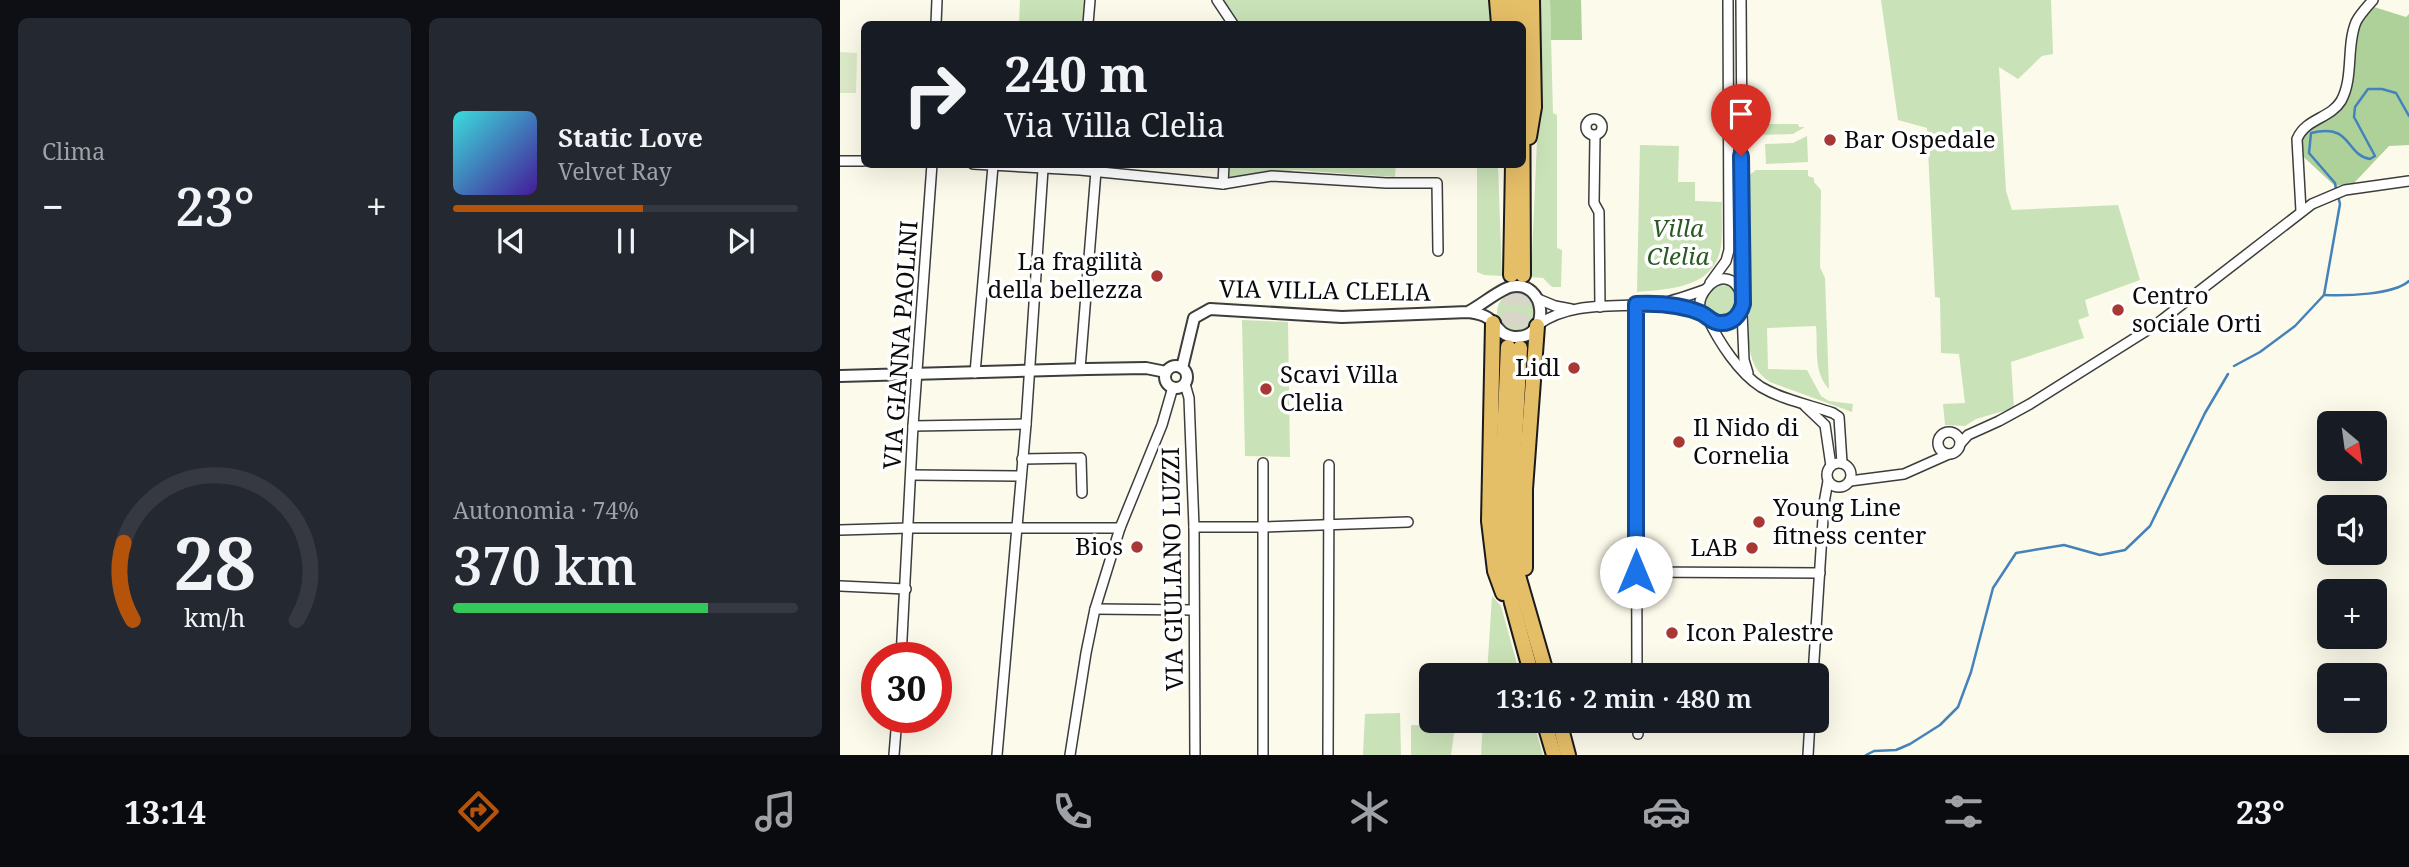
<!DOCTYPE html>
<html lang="it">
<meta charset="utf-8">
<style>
body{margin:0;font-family:"Noto Serif",serif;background:#242831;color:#f1f3f6;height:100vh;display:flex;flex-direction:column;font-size:26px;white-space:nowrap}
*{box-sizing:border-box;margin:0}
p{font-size:23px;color:#9ea1a6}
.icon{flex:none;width:38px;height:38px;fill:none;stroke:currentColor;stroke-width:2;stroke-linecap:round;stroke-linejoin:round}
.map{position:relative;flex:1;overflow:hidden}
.sheet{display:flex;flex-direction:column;gap:18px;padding:18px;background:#0d0f14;width:840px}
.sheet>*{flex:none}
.guide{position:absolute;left:21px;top:21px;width:665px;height:147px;border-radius:10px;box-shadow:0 7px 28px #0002;background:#171b24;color:#f1f3f6;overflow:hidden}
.needle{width:46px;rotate:151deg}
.tools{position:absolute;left:1477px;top:411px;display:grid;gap:14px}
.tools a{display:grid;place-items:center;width:70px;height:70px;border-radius:10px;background:#171b24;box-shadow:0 7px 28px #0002;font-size:35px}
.speed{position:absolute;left:21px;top:642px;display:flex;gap:14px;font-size:35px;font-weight:700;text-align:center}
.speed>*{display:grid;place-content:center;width:91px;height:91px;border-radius:50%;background:#171b24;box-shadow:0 7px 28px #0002;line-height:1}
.speed .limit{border:10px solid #d22;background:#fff;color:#111}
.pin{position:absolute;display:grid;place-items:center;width:60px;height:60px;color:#fff;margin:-72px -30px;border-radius:50% 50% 50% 0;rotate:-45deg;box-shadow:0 0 7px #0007}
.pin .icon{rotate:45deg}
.me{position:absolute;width:77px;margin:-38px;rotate:0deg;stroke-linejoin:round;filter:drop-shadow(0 0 5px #0008)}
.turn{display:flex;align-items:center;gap:24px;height:147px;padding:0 28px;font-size:32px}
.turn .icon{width:91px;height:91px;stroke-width:2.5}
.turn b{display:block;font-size:49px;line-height:60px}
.big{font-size:52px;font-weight:600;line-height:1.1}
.sheet .widget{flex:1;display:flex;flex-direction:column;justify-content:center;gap:10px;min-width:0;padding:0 24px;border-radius:10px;background:#242831}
.sheet .dial{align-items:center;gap:0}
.dial svg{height:182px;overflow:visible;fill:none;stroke:#363941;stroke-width:7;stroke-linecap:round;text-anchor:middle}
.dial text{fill:#f1f3f6;stroke:none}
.song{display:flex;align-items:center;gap:21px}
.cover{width:84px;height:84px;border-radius:10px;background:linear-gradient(135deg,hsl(180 70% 55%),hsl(260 70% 35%))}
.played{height:7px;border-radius:4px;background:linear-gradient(90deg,#b45309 55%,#363941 55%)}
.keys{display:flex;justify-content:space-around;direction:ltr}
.heat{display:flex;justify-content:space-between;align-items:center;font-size:38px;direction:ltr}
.charge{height:10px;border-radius:5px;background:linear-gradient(90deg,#34c759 74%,#363941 0)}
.sheet .tiles{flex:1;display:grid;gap:18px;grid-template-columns:repeat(2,1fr)}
.trip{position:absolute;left:579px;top:663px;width:410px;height:70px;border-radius:10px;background:#171b24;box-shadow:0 7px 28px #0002;font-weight:600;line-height:70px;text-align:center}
.tabs{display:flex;height:112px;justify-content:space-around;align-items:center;background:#090b0e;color:#9ea1a6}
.tabs .icon{width:49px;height:49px}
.tabs .selected{color:#b45309}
.tabs b{font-size:32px;color:#f1f3f6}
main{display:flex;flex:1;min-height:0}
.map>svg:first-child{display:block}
.green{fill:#cae2b8}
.forest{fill:#aed199}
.pitch{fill:#dceac9}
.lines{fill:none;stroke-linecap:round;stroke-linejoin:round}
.stream{stroke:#4482bc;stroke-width:2.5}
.trunk-tunnel{stroke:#d8d6c8;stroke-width:14;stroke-dasharray:14 7;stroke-linecap:butt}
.minor-casing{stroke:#3d3d3d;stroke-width:12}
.tertiary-casing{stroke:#3d3d3d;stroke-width:14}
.trunk-casing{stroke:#1b1b1b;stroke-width:18}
.minor{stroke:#fff;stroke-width:9}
.tertiary{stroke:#fff;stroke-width:10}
.trunk{stroke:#e5be68;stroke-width:14}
.route-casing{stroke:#114b97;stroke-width:18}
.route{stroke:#1a73e8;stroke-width:12}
.poi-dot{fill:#a83834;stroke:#fff;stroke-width:2.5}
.labels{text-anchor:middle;stroke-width:7;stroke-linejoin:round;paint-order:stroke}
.poi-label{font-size:24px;fill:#0a0a0a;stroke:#fff;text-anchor:start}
.park-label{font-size:24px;font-style:italic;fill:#2a5923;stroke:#fff}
.street-label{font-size:24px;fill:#0a0a0a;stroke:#fff}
</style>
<main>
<section class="sheet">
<div class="tiles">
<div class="widget"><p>Clima</p>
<div class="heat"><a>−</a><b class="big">23°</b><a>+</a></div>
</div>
<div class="widget">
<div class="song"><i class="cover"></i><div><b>Static Love</b><p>Velvet Ray</p></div></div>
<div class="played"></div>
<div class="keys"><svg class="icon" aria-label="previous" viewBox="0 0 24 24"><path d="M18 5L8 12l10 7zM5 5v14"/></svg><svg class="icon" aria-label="pause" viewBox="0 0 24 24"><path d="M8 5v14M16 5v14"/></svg><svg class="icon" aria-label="next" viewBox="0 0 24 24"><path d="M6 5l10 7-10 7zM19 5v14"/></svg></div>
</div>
<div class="widget dial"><svg viewBox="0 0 100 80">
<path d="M14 69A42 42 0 1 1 86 69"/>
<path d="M14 69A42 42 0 0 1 10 35" stroke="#b45309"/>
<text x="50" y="56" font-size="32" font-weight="700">28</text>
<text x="50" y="72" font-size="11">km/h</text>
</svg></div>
<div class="widget"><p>Autonomia · 74%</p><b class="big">370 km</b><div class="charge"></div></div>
</div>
</section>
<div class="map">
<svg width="1569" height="755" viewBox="0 0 1569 755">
<rect width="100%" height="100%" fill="#fcfaea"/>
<g class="green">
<polygon points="180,0 249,0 246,24 179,24"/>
<polygon points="379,0 651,0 652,24 392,24"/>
<polygon points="698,0 710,0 713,113 717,115 717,248 722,250 721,287 712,287 703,278 691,277 697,141 702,116"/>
<polygon points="1041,0 1211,0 1213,54 1202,56 1178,79 1159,67 1166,191 1172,210 1278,205 1300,280 1245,300 1249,316 1238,320 1244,338 1171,362 1174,408 1136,419 1125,426 1105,425 1103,404 1125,403 1119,354 1101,353 1100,298 1095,297 1087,128 1058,120"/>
<polygon points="924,124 958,124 959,127 965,127 953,134 918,135 919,126"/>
<polygon points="967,136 968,162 926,164 925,144 953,143"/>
<path d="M800 145 839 146 838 182H855V201L882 202C881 216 883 232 881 246 875 288 830 289 797 292Z"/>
<polygon points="385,165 556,165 555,177 455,170 398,181 384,177"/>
<polygon points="637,165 658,165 662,276 644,275 637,272"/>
<path d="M916 170H968V176L974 178V182L981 190 980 267 985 278 989 389C973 372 978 348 976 326L927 328 928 369 967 370 981 396 989 401 1013 404 1012 412 930 382C916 373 911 361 909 344L908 176Z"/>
<circle cx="882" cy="302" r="17"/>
<circle cx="676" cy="312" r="19"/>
<polygon points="402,320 448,322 450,457 405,456"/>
<polygon points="652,596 661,606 680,675 647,675"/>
<polygon points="560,713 561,755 523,755 525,714"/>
<polygon points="643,721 693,721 703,755 641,755"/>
<polygon points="571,725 615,726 611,755 571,755"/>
</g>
<g class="forest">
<polygon points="710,0 741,0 742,40 711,40"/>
<polygon points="1534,7 1566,17 1569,14 1569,145 1549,146 1514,183 1495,186 1456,150 1461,130 1490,110 1497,100 1505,79 1510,37"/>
</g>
<polygon class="pitch" points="0,52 17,53 16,93 0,93"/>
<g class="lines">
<g class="stream">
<path d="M1496 189 1495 183 1469 153 1471 133C1513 123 1504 154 1530 159L1535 156 1514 117 1515 107 1528 89H1542L1556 93 1569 116"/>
<path d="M1484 295C1505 296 1553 295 1569 281"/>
<polyline points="1394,366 1420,352 1455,326 1484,295 1500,204 1498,196"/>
<polyline points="1026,755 1034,751 1056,750 1070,744 1100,725 1118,707 1131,672 1153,588 1176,553 1224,545 1260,555 1285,550 1310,526 1365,413 1388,374"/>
</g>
<g class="trunk-tunnel">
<polyline points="668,347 671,275"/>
<polyline points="680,348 683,276"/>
</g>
<defs>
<g id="minor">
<polyline points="377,0 393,24"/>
<path d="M901 0 903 299C903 313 894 325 878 323 831 316 887 245 903 299"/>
<polyline points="96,24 97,0"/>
<polyline points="248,24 250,0"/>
<circle cx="754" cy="127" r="8"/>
<polyline points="755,136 754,203 759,212 760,307"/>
<polyline points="0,161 24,161"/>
<polyline points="133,164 240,170 383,184 432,176 546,183 597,183 598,251"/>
<polyline points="383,184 384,164"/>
<path d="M1461 211 1457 139C1466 118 1490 119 1501 101 1514 78 1506 46 1516 22 1520 14 1527 7 1533 0"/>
<polyline points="870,283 886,261 889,250 888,0"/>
<polyline points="698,299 715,306 731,309"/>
<polyline points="823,303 864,314"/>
<polyline points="796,304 797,676"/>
<polyline points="902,311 904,360 908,373"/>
<path d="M868 319C879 342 899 373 921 387 943 400 970 405 993 413L999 417 1002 463"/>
<path d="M699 324C735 299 780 309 822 303 836 300 850 295 864 290"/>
<polyline points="240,369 256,171"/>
<polyline points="135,373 153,166"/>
<polyline points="345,384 349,398 354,527 355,755"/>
<polyline points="965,406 985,425 991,466"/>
<polyline points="73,426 186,424"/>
<circle cx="1109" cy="443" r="11"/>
<polyline points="1120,444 1128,435 1159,421 1190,404 1314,326 1472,204 1505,190 1569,181"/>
<polyline points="182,459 241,458 242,493"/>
<circle cx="999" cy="475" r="12"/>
<polyline points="71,475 181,476"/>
<polyline points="1010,481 1064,474 1109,454"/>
<polyline points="354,527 423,527 568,522"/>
<polyline points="0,530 69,528 280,528"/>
<polyline points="796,572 980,573"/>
<polyline points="0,586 66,589"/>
<polyline points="255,609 353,610"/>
<polyline points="61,658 73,426 92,164"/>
<polyline points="973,676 984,503 988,481"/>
<polyline points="798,721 798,734"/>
<polyline points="54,755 57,718"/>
<polyline points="157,755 186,424 203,169"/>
<polyline points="230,755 246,653 255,609 280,528 322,425 333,387"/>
<polyline points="423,755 423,463"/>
<polyline points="488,755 489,465"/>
<polyline points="968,755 970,721"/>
</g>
<g id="tertiary">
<circle cx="336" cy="377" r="11"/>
<path d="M342 368 354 318 370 309 502 317 628 312C635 313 643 314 648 318 658 325 660 336 674 337 712 340 707 278 670 287 659 290 640 306 628 312"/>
<polyline points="0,376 247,369 306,368 326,372"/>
</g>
<g id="trunk">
<polyline points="657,0 659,24"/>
<polyline points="668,0 670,24"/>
<polyline points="680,0 682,24"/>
<polyline points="682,37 683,275"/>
<polyline points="689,137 694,107 692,0"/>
<polyline points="671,275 673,164"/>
<polyline points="653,323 649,521 655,571 663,593"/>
<polyline points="668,347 661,507 662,555 672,603 692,676"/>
<polyline points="680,348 672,496 675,565 707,676"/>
<polyline points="685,568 685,489 697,326"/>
<polyline points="704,721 714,755"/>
<polyline points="719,721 728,755"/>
</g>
</defs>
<use href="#minor" class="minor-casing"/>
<use href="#tertiary" class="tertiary-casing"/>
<use href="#trunk" class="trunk-casing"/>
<use href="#minor" class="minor"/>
<use href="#tertiary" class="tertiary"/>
<use href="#trunk" class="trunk"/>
</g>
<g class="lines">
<defs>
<path id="route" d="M796 572V304C818 303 840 304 861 313 868 316 872 323 880 323 892 324 900 315 903 304L901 156"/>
</defs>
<use href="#route" class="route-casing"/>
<use href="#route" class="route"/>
</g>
<g class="poi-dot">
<circle cx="990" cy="140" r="7"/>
<circle cx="317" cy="276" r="7"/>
<circle cx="1278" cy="310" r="7"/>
<circle cx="734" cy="368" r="7"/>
<circle cx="426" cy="389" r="7"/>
<circle cx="839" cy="442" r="7"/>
<circle cx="919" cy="522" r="7"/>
<circle cx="297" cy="547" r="7"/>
<circle cx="912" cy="548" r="7"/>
<circle cx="832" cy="633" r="7"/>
</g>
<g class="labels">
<g class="poi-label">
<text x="1004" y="148">Bar Ospedale</text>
<text x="303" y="270" text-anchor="end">La fragilità<tspan x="303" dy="28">della bellezza</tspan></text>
<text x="1292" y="304">Centro<tspan x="1292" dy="28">sociale Orti</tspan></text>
<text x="720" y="376" text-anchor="end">Lidl</text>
<text x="440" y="383">Scavi Villa<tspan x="440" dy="28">Clelia</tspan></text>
<text x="853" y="436">Il Nido di<tspan x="853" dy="28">Cornelia</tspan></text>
<text x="933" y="516">Young Line<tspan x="933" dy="28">fitness center</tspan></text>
<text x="283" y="555" text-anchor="end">Bios</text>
<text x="898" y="556" text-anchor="end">LAB</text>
<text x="846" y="641">Icon Palestre</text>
</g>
<g class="park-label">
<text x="838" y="237">Villa<tspan x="838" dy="28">Clelia</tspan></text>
</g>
<g class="street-label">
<text transform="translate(485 291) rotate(1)" y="8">VIA VILLA CLELIA</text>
<text transform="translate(61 345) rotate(-86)" y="8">VIA GIANNA PAOLINI</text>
<text transform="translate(333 569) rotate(-91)" y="8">VIA GIULIANO LUZZI</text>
</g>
</g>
</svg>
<div class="tools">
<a><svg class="needle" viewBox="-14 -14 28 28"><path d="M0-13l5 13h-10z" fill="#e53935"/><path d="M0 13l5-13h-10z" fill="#9ea1a6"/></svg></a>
<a><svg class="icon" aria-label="sound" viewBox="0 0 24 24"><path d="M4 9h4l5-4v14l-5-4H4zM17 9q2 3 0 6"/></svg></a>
<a>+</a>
<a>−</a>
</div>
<div class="speed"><div class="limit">30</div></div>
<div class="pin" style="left:901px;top:156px;background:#d93025"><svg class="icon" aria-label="arrive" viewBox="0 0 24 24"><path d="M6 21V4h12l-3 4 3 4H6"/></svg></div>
<svg class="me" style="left:796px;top:572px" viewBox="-20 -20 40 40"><circle r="19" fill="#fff"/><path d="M0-13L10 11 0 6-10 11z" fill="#1a73e8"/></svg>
<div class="trip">13:16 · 2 min · 480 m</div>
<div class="guide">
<div class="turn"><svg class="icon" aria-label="right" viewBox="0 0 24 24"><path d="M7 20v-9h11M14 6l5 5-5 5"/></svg><div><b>240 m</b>Via Villa Clelia</div></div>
</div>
</div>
</main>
<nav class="tabs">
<b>13:14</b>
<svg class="icon selected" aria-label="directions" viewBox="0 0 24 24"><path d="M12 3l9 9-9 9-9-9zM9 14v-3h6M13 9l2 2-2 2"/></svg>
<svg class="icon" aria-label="music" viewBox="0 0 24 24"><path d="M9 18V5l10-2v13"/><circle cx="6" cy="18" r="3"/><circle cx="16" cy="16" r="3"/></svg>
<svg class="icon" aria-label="phone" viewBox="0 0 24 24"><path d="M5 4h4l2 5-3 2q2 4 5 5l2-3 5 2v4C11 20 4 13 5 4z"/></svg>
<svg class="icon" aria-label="climate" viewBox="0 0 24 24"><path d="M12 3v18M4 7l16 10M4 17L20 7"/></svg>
<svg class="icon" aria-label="car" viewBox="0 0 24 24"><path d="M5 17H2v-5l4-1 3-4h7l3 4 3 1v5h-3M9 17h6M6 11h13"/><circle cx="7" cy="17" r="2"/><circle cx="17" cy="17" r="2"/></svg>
<svg class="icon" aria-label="filters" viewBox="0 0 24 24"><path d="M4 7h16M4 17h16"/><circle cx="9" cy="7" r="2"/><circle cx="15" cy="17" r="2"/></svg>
<b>23°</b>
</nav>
